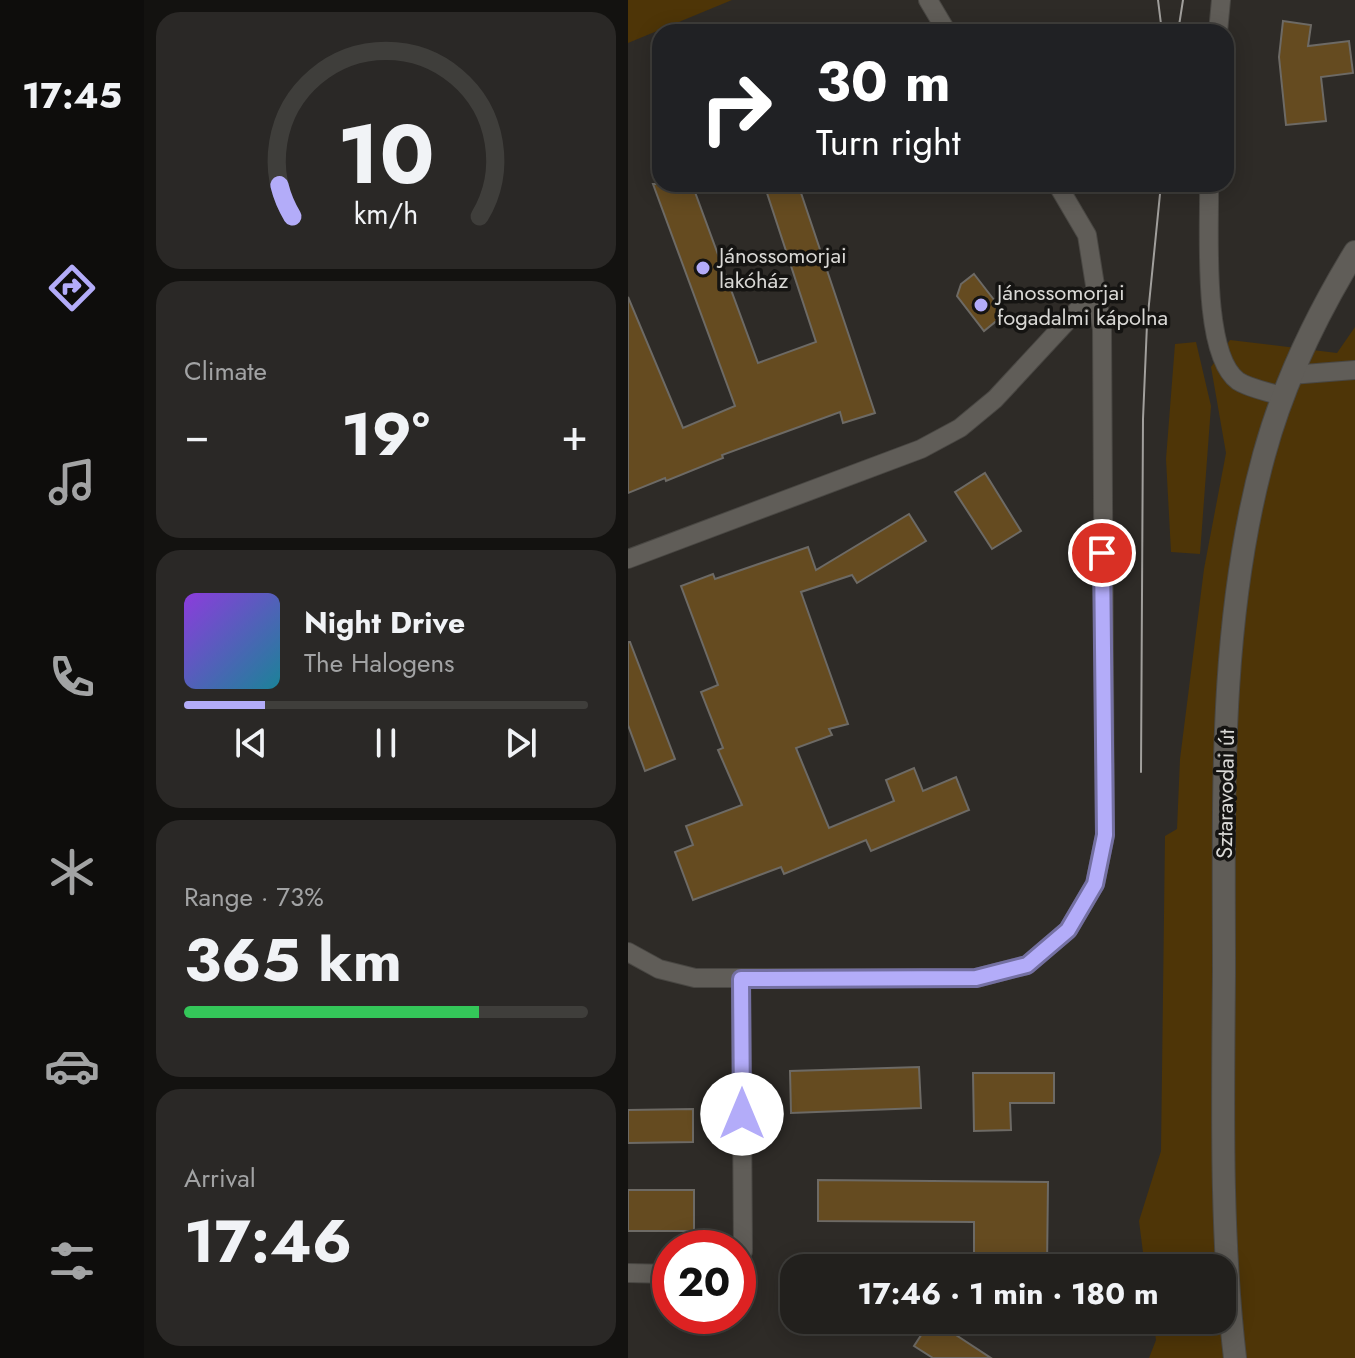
<!DOCTYPE html>
<meta charset="utf-8">
<style>
body{margin:0;font-family:Jost,sans-serif;background:#2a2826;color:#f1f3f6;height:100vh;display:flex;flex-direction:column;font-size:30px;white-space:nowrap}
*{box-sizing:border-box;margin:0}
p{font-size:26px;color:#a2a3a4}
.icon{flex:none;width:44px;height:44px;fill:none;stroke:currentColor;stroke-width:2;stroke-linecap:round;stroke-linejoin:round}
.map{position:relative;flex:1;overflow:hidden}
.details{display:flex;flex-direction:column;gap:12px;padding:12px;background:#131210;width:484px}
.details>*{flex:none}
.hud{position:absolute;left:24px;top:24px;width:582px;height:168px;border-radius:24px;box-shadow:0 4px 20px #0003,0 0 0 2px #3f3e3b;background:#202124;color:#fff;overflow:hidden}
.speed{position:absolute;left:24px;top:1230px;display:flex;gap:16px;font-size:40px;font-weight:700;text-align:center}
.speed>*{display:grid;place-content:center;width:104px;height:104px;border-radius:50%;background:#22201d;box-shadow:0 4px 20px #0003,0 0 0 2px #3f3e3b;line-height:1}
.speed .limit{border:12px solid #d22;background:#fff;color:#111}
.pin{position:absolute;display:grid;place-items:center;width:68px;height:68px;color:#fff;margin:-34px;border:4px solid #fff;border-radius:50%;box-shadow:0 2px 8px #0007}
.me{position:absolute;width:88px;margin:-44px;rotate:0deg;stroke-linejoin:round;filter:drop-shadow(0 0 6px #0008)}
.turn{display:flex;align-items:center;gap:28px;height:168px;padding:0 32px;font-size:36px}
.turn .icon{width:104px;height:104px;stroke-width:2.5}
.turn b{display:block;font-size:56px;line-height:68px}
.big{font-size:60px;font-weight:700;line-height:1.1}
.details .widget{flex:1;display:flex;flex-direction:column;justify-content:center;gap:12px;min-width:0;padding:0 28px;border-radius:24px;background:#2a2826}
.details .dial{align-items:center;gap:0}
.dial svg{height:208px;overflow:visible;fill:none;stroke:#3f3e3b;stroke-width:7;stroke-linecap:round;text-anchor:middle}
.dial text{fill:#f1f3f6;stroke:none}
.song{display:flex;align-items:center;gap:24px}
.cover{width:96px;height:96px;border-radius:12px;background:linear-gradient(135deg,hsl(270 70% 55%),hsl(190 70% 35%))}
.played{height:8px;border-radius:4px;background:linear-gradient(90deg,#b3acf9 20%,#3f3e3b 20%)}
.keys{display:flex;justify-content:space-around;direction:ltr}
.heat{display:flex;justify-content:space-between;align-items:center;font-size:44px;direction:ltr}
.charge{height:12px;border-radius:6px;background:linear-gradient(90deg,#34c759 73%,#3f3e3b 0)}
.trip{position:absolute;left:152px;top:1254px;width:456px;height:80px;border-radius:24px;background:#22201d;box-shadow:0 4px 20px #0003,0 0 0 2px #3f3e3b;font-weight:700;line-height:80px;text-align:center}
main{display:flex;flex:1;min-height:0}
.tabs{display:flex;flex-direction:column;width:144px;justify-content:space-around;align-items:center;background:#0e0d0c;color:#a2a3a4}
.tabs .icon{width:56px;height:56px}
.tabs .selected{color:#b3acf9}
.tabs b{font-size:36px;color:#f1f3f6}
.map>svg:first-child{display:block}
.green{fill:#4e3507}
.building{fill:#654b20;stroke:#6d6a65;stroke-width:2}
.lines{fill:none;stroke-linecap:round;stroke-linejoin:round}
.service-casing{stroke:#494743;stroke-width:20}
.tertiary-casing{stroke:#494743;stroke-width:24}
.service{stroke:#605d58;stroke-width:18}
.tertiary{stroke:#605d58;stroke-width:22}
.tram{stroke:#a19f9c;stroke-width:2}
.route-casing{stroke:#7470a2;stroke-width:20}
.route{stroke:#b3acf9;stroke-width:14}
.poi-dot{fill:#b3acf9;stroke:#151412;stroke-width:3}
.labels{text-anchor:middle;stroke-width:7;stroke-linejoin:round;paint-order:stroke}
.poi-label{font-size:22px;fill:#d9d8d5;stroke:#151412;text-anchor:start}
.street-label{font-size:22px;fill:#d9d8d5;stroke:#151412}
</style>
<main>
<nav class="tabs">
<b>17:45</b>
<svg class="icon selected" aria-label="directions" viewBox="0 0 24 24"><path d="M12 3l9 9-9 9-9-9zM9 14v-3h6M13 9l2 2-2 2"/></svg>
<svg class="icon" aria-label="music" viewBox="0 0 24 24"><path d="M9 18V5l10-2v13"/><circle cx="6" cy="18" r="3"/><circle cx="16" cy="16" r="3"/></svg>
<svg class="icon" aria-label="phone" viewBox="0 0 24 24"><path d="M5 4h4l2 5-3 2q2 4 5 5l2-3 5 2v4C11 20 4 13 5 4z"/></svg>
<svg class="icon" aria-label="climate" viewBox="0 0 24 24"><path d="M12 3v18M4 7l16 10M4 17L20 7"/></svg>
<svg class="icon" aria-label="car" viewBox="0 0 24 24"><path d="M5 17H2v-5l4-1 3-4h7l3 4 3 1v5h-3M9 17h6M6 11h13"/><circle cx="7" cy="17" r="2"/><circle cx="17" cy="17" r="2"/></svg>
<svg class="icon" aria-label="filters" viewBox="0 0 24 24"><path d="M4 7h16M4 17h16"/><circle cx="9" cy="7" r="2"/><circle cx="15" cy="17" r="2"/></svg>
</nav>
<section class="details">
<div class="widget dial"><svg viewBox="0 0 100 80">
<path d="M14 69A42 42 0 1 1 86 69"/>
<path d="M14 69A42 42 0 0 1 9 57" stroke="#b3acf9"/>
<text x="50" y="56" font-size="32" font-weight="700">10</text>
<text x="50" y="72" font-size="11">km/h</text>
</svg></div>
<div class="widget"><p>Climate</p>
<div class="heat"><a>−</a><b class="big">19°</b><a>+</a></div>
</div>
<div class="widget">
<div class="song"><i class="cover"></i><div><b>Night Drive</b><p>The Halogens</p></div></div>
<div class="played"></div>
<div class="keys"><svg class="icon" aria-label="previous" viewBox="0 0 24 24"><path d="M18 5L8 12l10 7zM5 5v14"/></svg><svg class="icon" aria-label="pause" viewBox="0 0 24 24"><path d="M8 5v14M16 5v14"/></svg><svg class="icon" aria-label="next" viewBox="0 0 24 24"><path d="M6 5l10 7-10 7zM19 5v14"/></svg></div>
</div>
<div class="widget"><p>Range · 73%</p><b class="big">365 km</b><div class="charge"></div></div>
<div class="widget"><p>Arrival</p><b class="big">17:46</b></div>
</section>
<div class="map">
<svg width="727" height="1358" viewBox="0 0 727 1358">
<rect width="100%" height="100%" fill="#2e2b27"/>
<g class="green">
<polygon points="0,0 104,0 0,43"/>
<polygon points="727,327 727,1358 521,1358 528,1340 525,1320 594,1320 594,1268 517,1268 511,1221 533,1151 537,836 549,829 552,759 576,569 598,453 583,367 602,340 709,353"/>
<polygon points="568,342 583,406 572,554 543,552 538,459 547,344"/>
</g>
<g class="building">
<polygon points="655,21 683,25 680,46 721,41 725,73 693,77 698,121 658,125 651,57"/>
<polygon points="25,184 64,184 130,363 188,342 136,184 170,184 247,413 215,423 212,412 94,455 95,458 38,481 37,478 0,493 0,297 55,428 107,406"/>
<polygon points="346,274 377,314 356,331 329,296 333,284"/>
<polygon points="357,473 393,531 364,549 327,492"/>
<polygon points="281,514 298,541 229,583 224,575 173,592 220,724 201,729 204,735 168,748 201,828 266,801 258,780 286,768 295,791 328,777 341,810 243,851 238,840 156,874 153,867 65,900 47,852 65,845 58,826 114,805 90,750 95,748 73,692 90,685 53,586 85,574 87,579 180,547 188,570"/>
<polygon points="0,642 2,642 47,759 17,771 0,725"/>
<polygon points="291,1067 293,1108 163,1113 162,1071"/>
<polygon points="345,1073 426,1073 426,1103 382,1103 383,1130 346,1131"/>
<polygon points="65,1109 65,1142 0,1143 0,1110"/>
<polygon points="190,1180 420,1182 419,1268 346,1268 346,1222 190,1221"/>
<rect x="0" y="1190" width="66" height="41"/>
<polygon points="303,1320 305,1320 363,1358 305,1358 286,1346"/>
</g>
<g class="lines">
<defs>
<g id="service">
<polyline points="300,0 319,32"/>
<polyline points="590,32 593,0"/>
<path d="M581 184C582 227 573 354 610 381 622 389 643 392 656 397"/>
<polyline points="663,375 727,370"/>
<polyline points="0,559 293,449 332,428 367,399 469,289"/>
<polyline points="0,952 31,969 67,978 348,978 399,965 440,930 467,884 477,835 474,329 459,235 429,184"/>
<polyline points="110,1254 115,1251 113,979"/>
<polyline points="0,1273 42,1274"/>
</g>
<path id="tertiary" d="M607 1358C592 1230 595 1101 596 972 596 800 590 623 636 455 655 385 689 314 727 252"/>
</defs>
<use href="#service" class="service-casing"/>
<use href="#tertiary" class="tertiary-casing"/>
<use href="#service" class="service"/>
<use href="#tertiary" class="tertiary"/>
<g class="tram">
<polyline points="530,0 534,32"/>
<polyline points="550,32 555,0"/>
<polyline points="513,772 515,419 519,324 533,184"/>
</g>
</g>
<g class="lines">
<defs>
<polyline id="route" points="114,1114 113,979 348,978 399,965 440,930 467,884 477,835 474,553"/>
</defs>
<use href="#route" class="route-casing"/>
<use href="#route" class="route"/>
</g>
<g class="poi-dot">
<circle cx="75" cy="268" r="8"/>
<circle cx="353" cy="305" r="8"/>
</g>
<g class="labels">
<g class="poi-label">
<text x="91" y="263">Jánossomorjai<tspan x="91" dy="25">lakóház</tspan></text>
<text x="369" y="300">Jánossomorjai<tspan x="369" dy="25">fogadalmi kápolna</tspan></text>
</g>
<g class="street-label">
<text transform="translate(597 794) rotate(-89)" y="8">Sztaravodai út</text>
</g>
</g>
</svg>
<div class="speed"><div class="limit">20</div></div>
<div class="pin" style="left:474px;top:553px;background:#d93025"><svg class="icon" aria-label="arrive" viewBox="0 0 24 24"><path d="M6 21V4h12l-3 4 3 4H6"/></svg></div>
<svg class="me" style="left:114px;top:1114px" viewBox="-20 -20 40 40"><circle r="19" fill="#fff"/><path d="M0-13L10 11 0 6-10 11z" fill="#b3acf9"/></svg>
<div class="trip">17:46 · 1 min · 180 m</div>
<div class="hud">
<div class="turn"><svg class="icon" aria-label="right" viewBox="0 0 24 24"><path d="M7 20v-9h11M14 6l5 5-5 5"/></svg><div><b>30 m</b>Turn right</div></div>
</div>
</div>
</main>
